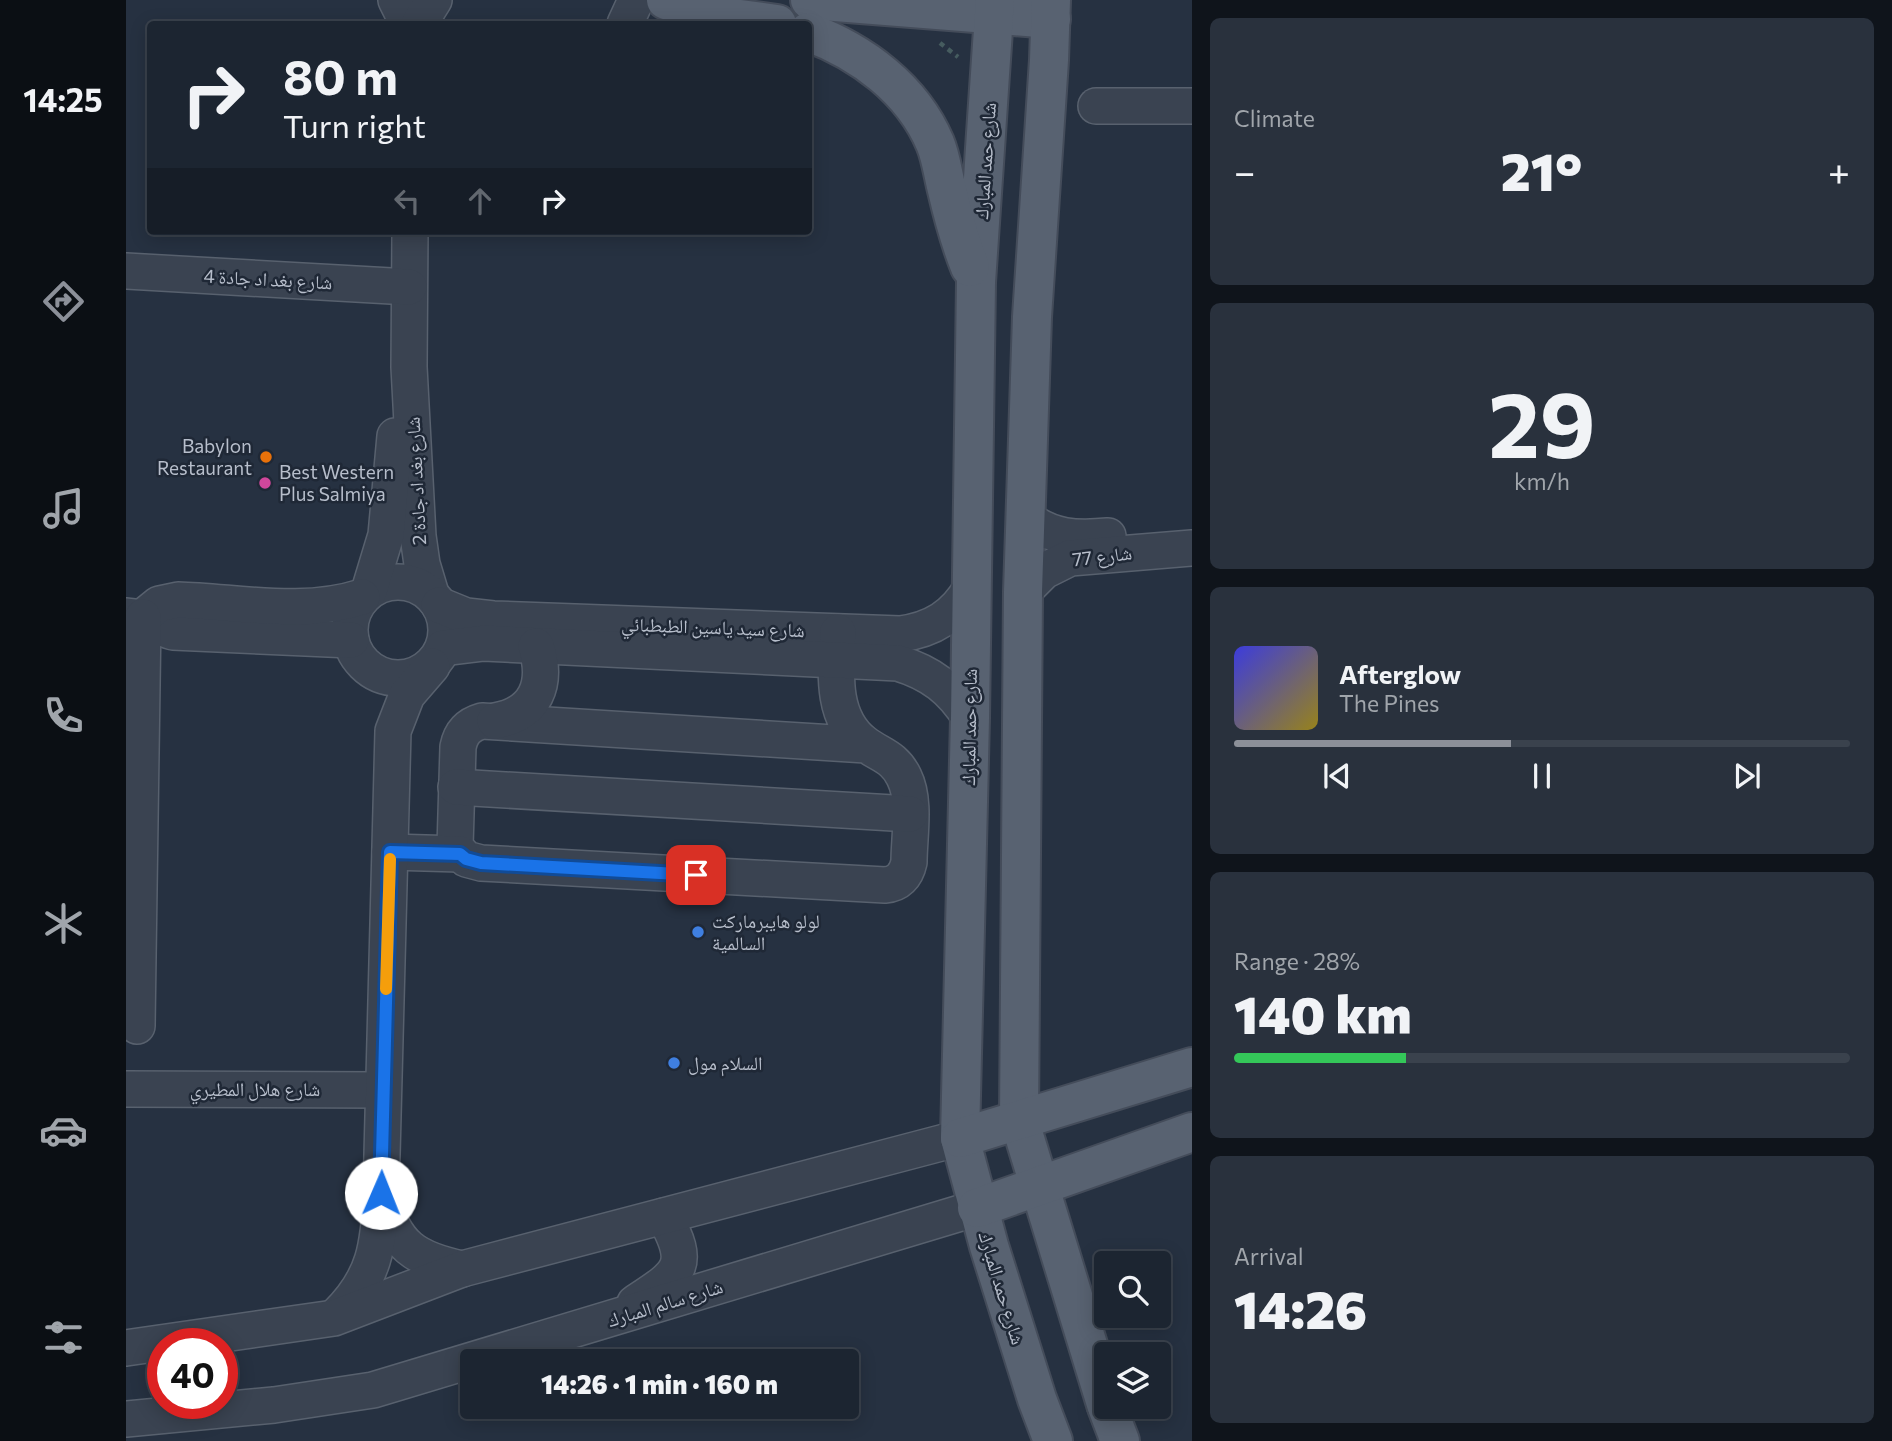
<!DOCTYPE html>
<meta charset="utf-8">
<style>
body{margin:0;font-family:Commissioner,"Noto Naskh Arabic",sans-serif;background:#29313d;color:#f1f3f6;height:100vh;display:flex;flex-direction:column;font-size:26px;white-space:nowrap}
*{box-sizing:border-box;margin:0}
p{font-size:23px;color:#a0a5ab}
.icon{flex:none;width:38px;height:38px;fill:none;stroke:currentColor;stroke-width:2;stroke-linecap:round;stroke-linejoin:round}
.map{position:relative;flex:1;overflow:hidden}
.details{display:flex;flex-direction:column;gap:18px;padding:18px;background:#0f141b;width:700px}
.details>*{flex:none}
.hud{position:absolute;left:21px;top:21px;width:665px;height:214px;border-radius:7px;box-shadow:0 4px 18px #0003,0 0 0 2px #3a424d;background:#1c2531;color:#f1f3f6;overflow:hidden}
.fabs{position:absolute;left:968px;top:1251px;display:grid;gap:14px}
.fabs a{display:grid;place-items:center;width:77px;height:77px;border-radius:7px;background:#1c2531;box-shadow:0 4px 18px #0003,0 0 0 2px #3a424d;font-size:35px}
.speed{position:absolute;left:21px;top:1328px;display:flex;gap:14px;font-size:35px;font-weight:700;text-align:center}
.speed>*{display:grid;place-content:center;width:91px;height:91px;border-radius:50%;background:#1c2531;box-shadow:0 4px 18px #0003,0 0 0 2px #3a424d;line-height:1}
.speed .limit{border:10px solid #d22;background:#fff;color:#111}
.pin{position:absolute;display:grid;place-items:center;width:60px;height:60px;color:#fff;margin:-30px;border-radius:14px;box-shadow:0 4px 10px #0006}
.me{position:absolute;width:77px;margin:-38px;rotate:1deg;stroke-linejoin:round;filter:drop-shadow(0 0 5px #0008)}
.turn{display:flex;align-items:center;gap:24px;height:147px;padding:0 21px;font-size:32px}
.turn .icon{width:91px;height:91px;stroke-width:2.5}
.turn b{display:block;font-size:49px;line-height:60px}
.lanes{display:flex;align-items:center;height:66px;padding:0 21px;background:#0003;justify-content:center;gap:35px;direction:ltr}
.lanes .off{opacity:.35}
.big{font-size:52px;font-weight:800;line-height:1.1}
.details .card{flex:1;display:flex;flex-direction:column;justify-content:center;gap:10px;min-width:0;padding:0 24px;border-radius:10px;background:#29313d}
.details .dial{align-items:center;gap:0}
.dial b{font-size:91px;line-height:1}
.song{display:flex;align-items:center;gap:21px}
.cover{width:84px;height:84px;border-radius:10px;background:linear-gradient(135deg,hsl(240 70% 55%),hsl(50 70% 35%))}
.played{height:7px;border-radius:4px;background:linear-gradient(90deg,#8c9099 45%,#3a424d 45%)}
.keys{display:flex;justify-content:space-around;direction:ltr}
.heat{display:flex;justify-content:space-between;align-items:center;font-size:38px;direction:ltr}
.charge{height:10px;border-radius:5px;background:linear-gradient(90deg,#34c759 28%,#3a424d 0)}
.trip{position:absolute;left:334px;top:1349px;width:399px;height:70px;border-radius:7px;background:#1c2531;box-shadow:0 4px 18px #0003,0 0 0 2px #3a424d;font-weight:800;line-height:70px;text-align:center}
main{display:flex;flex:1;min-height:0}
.tabs{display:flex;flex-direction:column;width:126px;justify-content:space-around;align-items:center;background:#0b0f14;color:#a0a5ab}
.tabs .icon{width:49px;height:49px}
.tabs .active{color:#8c9099}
.tabs b{font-size:32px;color:#f1f3f6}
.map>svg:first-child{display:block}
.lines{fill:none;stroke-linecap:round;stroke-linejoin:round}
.minor-casing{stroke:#58616e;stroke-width:38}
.major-casing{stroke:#444c5a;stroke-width:42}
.path{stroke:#465c5f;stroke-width:4.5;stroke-dasharray:5 5;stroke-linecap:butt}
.minor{stroke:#3a4351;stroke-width:35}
.major{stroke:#586271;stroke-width:38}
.route-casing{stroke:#114b97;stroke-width:18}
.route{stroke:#1a73e8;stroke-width:12}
.slow{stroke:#f59e0b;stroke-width:12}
.food-dot{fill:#e8710a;stroke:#1f2836;stroke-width:2.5}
.hotel-dot{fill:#d1479c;stroke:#1f2836;stroke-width:2.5}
.shop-dot{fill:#3f7fe0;stroke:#1f2836;stroke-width:2.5}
.labels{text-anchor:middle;stroke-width:5;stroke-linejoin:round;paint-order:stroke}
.street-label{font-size:19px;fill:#b7becb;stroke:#1f2836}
.poi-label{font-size:19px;fill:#b7becb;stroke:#1f2836;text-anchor:start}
</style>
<main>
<nav class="tabs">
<b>14:25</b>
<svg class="icon active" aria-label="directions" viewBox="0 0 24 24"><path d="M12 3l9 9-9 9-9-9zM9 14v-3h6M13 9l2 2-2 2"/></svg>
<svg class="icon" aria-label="music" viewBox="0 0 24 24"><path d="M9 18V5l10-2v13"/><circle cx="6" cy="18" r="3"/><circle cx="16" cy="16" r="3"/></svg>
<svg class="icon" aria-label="phone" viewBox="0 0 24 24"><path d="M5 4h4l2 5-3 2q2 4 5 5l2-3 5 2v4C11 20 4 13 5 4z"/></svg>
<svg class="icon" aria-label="climate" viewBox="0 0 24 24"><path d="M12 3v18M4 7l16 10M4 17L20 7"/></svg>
<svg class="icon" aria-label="car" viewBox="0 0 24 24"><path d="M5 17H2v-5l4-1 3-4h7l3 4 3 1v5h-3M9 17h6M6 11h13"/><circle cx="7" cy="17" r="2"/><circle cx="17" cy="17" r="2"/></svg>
<svg class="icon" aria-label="filters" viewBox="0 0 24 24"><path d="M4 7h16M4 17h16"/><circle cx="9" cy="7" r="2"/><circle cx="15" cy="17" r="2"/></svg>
</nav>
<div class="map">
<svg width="1066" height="1441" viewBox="0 0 1066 1441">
<rect width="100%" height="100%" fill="#263141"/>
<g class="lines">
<defs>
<g id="minor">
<polyline points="270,0 282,24"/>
<polyline points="293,24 308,0"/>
<polyline points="499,24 510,0"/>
<polyline points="970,106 1066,106"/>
<polyline points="284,231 283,367 292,536 296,564 305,594"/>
<polyline points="0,271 283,287"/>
<path d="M900 518C926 538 950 539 982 536"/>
<circle cx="272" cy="630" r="48"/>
<polyline points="243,591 260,535 269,436"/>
<polyline points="897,592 918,571 944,558 1066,548"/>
<path d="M313 605 340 616 367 619 774 634C806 630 829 616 845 588"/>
<path d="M0 616C21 617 28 626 47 632L225 640"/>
<path d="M17 617 33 604 52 600C113 602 177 616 236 597"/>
<path d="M712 632C710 670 704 717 738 743 753 755 768 756 778 777 790 801 783 836 783 862 780 876 772 884 759 885L355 863 340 859 329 847 332 747C335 732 342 725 356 721L740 745"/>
<path d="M317 648 358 643 772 663C805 673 826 689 844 718"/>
<path d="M369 721C410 714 422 684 410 646"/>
<polyline points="330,787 784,814"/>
<polyline points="264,852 334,854"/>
<polyline points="11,1026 17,617"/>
<polyline points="0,1089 257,1090"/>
<path d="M256 1198C269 1246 289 1259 336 1269"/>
<path d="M509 1303C553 1274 567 1267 538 1216"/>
<path d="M211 1315C249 1278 253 1245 255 1193L267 731 281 695 306 666"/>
<polyline points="0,1348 208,1318 336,1269 834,1138"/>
<polyline points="0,1419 148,1405 247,1390 851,1208"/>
</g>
<g id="major">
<polyline points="540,0 584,15 651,24"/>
<polyline points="684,0 925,19"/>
<polyline points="869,0 850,282 844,718 834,1138 863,1246 911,1399 927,1441"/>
<polyline points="925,0 923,60 906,317 897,592 893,1119 980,1404"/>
<path d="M682 32C736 52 786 89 809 143 815 157 817 174 821 190 827 216 834 242 844 267"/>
<polyline points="834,1138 1066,1067"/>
<polyline points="851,1208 1066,1132"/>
<polyline points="981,1407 994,1441"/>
</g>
</defs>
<use href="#minor" class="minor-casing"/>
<use href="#major" class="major-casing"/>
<polyline class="path" points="814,43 832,57"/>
<use href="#minor" class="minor"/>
<use href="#major" class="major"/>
</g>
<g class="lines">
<defs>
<polyline id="route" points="255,1193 264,852 334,854 340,859 355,863 570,875"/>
</defs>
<use href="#route" class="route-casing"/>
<use href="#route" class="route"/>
<polyline class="slow" points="260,989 264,859"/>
</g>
<circle class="food-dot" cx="140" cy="457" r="7"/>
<circle class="hotel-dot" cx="139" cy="483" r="7"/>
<g class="shop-dot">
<circle cx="572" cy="932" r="7"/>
<circle cx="548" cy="1063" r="7"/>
</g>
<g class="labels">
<g class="street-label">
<text transform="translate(859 161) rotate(-86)" y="7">شارع حمد المبارك</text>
<text transform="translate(142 279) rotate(3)" y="7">شارع بغد اد جادة 4</text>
<text transform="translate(290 481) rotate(-93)" y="7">شارع بغد اد جادة 2</text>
<text transform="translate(976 556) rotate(-7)" y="7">شارع 77</text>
<text transform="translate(587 627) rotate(2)" y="7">شارع سيد ياسين الطبطبائي</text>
<text transform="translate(843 727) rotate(-89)" y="7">شارع حمد المبارك</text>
<text x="129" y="1096">شارع هلال المطيري</text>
<text transform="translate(876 1288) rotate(73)" y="7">شارع حمد المبارك</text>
<text transform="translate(539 1303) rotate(-17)" y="7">شارع سالم المبارك</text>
</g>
<g class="poi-label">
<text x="126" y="453" text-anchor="end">Babylon<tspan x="126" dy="22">Restaurant</tspan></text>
<text x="153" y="479">Best Western<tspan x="153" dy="22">Plus Salmiya</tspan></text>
<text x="586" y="928">لولو هايبرماركت<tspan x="586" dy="22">السالمية</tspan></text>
<text x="562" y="1070">السلام مول</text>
</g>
</g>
</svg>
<div class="fabs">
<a><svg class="icon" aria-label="search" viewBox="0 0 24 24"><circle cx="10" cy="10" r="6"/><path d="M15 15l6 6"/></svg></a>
<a><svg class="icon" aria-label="layers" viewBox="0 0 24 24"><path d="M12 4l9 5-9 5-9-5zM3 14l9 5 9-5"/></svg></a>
</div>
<div class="speed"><div class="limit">40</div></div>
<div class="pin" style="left:570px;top:875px;background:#d93025"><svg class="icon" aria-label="arrive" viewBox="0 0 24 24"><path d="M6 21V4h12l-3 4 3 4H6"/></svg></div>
<svg class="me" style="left:255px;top:1193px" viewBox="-20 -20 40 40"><circle r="19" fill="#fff"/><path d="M0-13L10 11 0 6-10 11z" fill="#1a73e8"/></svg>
<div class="trip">14:26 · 1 min · 160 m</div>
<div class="hud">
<div class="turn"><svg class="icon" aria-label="right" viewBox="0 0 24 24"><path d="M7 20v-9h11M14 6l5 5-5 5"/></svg><div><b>80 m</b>Turn right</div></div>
<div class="lanes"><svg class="icon off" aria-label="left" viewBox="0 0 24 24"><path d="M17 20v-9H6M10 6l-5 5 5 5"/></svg><svg class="icon off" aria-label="ahead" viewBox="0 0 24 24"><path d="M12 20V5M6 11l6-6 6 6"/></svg><svg class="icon" aria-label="right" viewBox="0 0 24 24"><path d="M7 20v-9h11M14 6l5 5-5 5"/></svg></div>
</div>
</div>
<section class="details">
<div class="card"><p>Climate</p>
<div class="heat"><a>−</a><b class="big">21°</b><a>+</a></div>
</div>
<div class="card dial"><b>29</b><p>km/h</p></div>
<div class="card">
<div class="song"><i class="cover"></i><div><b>Afterglow</b><p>The Pines</p></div></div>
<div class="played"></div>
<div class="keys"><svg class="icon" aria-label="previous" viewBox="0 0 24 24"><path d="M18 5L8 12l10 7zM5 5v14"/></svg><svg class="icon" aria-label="pause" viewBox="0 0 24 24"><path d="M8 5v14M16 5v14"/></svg><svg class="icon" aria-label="next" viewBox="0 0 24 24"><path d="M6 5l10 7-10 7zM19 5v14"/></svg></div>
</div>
<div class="card"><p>Range · 28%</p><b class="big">140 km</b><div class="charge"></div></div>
<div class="card"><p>Arrival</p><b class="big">14:26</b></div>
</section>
</main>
